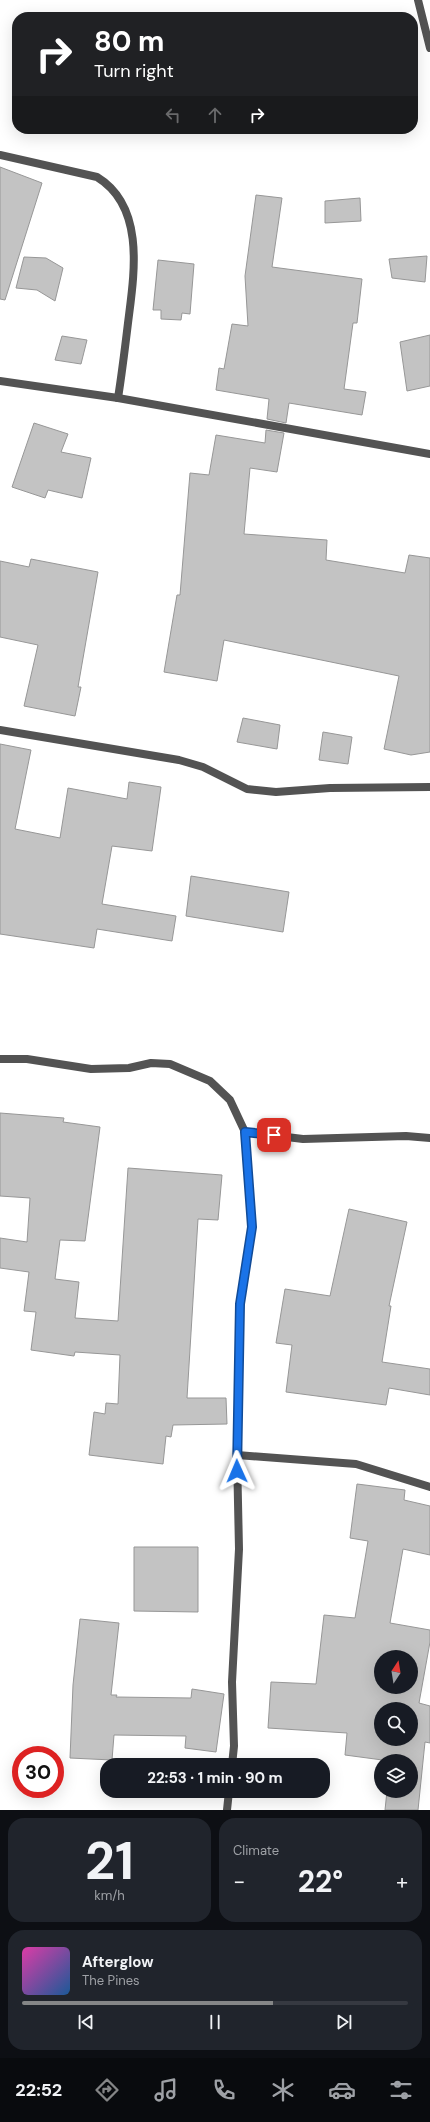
<!DOCTYPE html>
<meta charset="utf-8">
<style>
body{margin:0;font-family:"DM Sans",sans-serif;background:#20242c;color:#f1f3f6;height:100vh;display:flex;flex-direction:column;font-size:15px;white-space:nowrap}
*{box-sizing:border-box;margin:0}
p{font-size:13px;color:#9ea1a6}
.icon{flex:none;width:22px;height:22px;fill:none;stroke:currentColor;stroke-width:2;stroke-linecap:round;stroke-linejoin:round}
.map{position:relative;height:1810px;overflow:hidden}
.sheet{display:flex;flex-direction:column;gap:8px;padding:8px;background:#0d0f14;flex:1}
.sheet>*{flex:none}
.guide{position:absolute;left:12px;top:12px;width:406px;height:122px;border-radius:16px;box-shadow:0 4px 16px #0002;background:#202124;color:#fff;overflow:hidden}
.needle{width:26px;rotate:12deg}
.tools{position:absolute;left:374px;top:1650px;display:grid;gap:8px}
.tools a{display:grid;place-items:center;width:44px;height:44px;border-radius:50%;background:#171b24;box-shadow:0 4px 16px #0002;font-size:20px}
.speed{position:absolute;left:12px;top:1746px;display:flex;gap:8px;font-size:20px;font-weight:700;text-align:center}
.speed>*{display:grid;place-content:center;width:52px;height:52px;border-radius:50%;background:#171b24;box-shadow:0 4px 16px #0002;line-height:1}
.speed .limit{border:6px solid #d22;background:#fff;color:#111}
.pin{position:absolute;display:grid;place-items:center;width:34px;height:34px;color:#fff;margin:-17px;border-radius:8px;box-shadow:0 2px 6px #0006}
.me{position:absolute;width:44px;margin:-22px;rotate:359deg;stroke-linejoin:round;filter:drop-shadow(0 0 3px #0008)}
.turn{display:flex;align-items:center;gap:14px;height:84px;padding:0 16px;font-size:18px}
.turn .icon{width:52px;height:52px;stroke-width:2.5}
.turn b{display:block;font-size:28px;line-height:34px}
.lanes{display:flex;align-items:center;height:38px;padding:0 16px;background:#0003;justify-content:center;gap:20px;direction:ltr}
.lanes .off{opacity:.35}
.big{font-size:30px;font-weight:700;line-height:1.1}
.sheet .tile{flex:1;display:flex;flex-direction:column;justify-content:center;gap:6px;min-width:0;padding:0 14px;border-radius:16px;background:#20242c}
.sheet .dial{align-items:center;gap:0}
.dial b{font-size:52px;line-height:1}
.song{display:flex;align-items:center;gap:12px}
.cover{width:48px;height:48px;border-radius:6px;background:linear-gradient(135deg,hsl(320 70% 55%),hsl(210 70% 35%))}
.played{height:4px;border-radius:2px;background:linear-gradient(90deg,#858687 65%,#363941 65%)}
.keys{display:flex;justify-content:space-around;direction:ltr}
.heat{display:flex;justify-content:space-between;align-items:center;font-size:22px;direction:ltr}
.sheet .tiles{flex:1;display:grid;gap:8px;grid-template-columns:1fr 1fr}
.tile:last-child{grid-column:span 2}
.trip{position:absolute;left:100px;top:1758px;width:230px;height:40px;border-radius:16px;background:#171b24;box-shadow:0 4px 16px #0002;font-weight:700;line-height:40px;text-align:center}
.dock{display:flex;height:64px;justify-content:space-around;align-items:center;background:#090b0e;color:#9ea1a6}
.dock .icon{width:28px;height:28px}
.dock .active{color:#858687}
.dock b{font-size:18px;color:#f1f3f6}
.map>svg:first-child{display:block}
.building{fill:#c3c3c3;stroke:#979797;fill-rule:evenodd}
.lines{fill:none;stroke-linecap:round;stroke-linejoin:round}
.minor{stroke:#535353;stroke-width:8}
.route-casing{stroke:#114b97;stroke-width:10}
.route{stroke:#1a73e8;stroke-width:7}
</style>
<div class="map">
<svg width="430" height="1810" viewBox="0 0 430 1810">
<rect width="100%" height="100%" fill="#fff"/>
<g class="building">
<polygon points="0,167 42,183 5,300 0,299"/>
<polygon points="256,195 282,198 272,267 362,279 357,323 353,323 344,389 366,392 362,415 289,403 286,423 267,419 269,399 216,390 219,368 224,369 232,324 248,326 245,276"/>
<polygon points="360,198 361,221 325,223 325,201"/>
<polygon points="427,256 425,282 392,278 389,259"/>
<polygon points="24,257 46,258 63,268 55,301 37,290 16,288"/>
<polygon points="158,260 194,264 190,314 182,313 181,320 161,319 161,310 153,310"/>
<polygon points="430,335 430,386 407,391 400,342"/>
<polygon points="62,336 87,340 81,364 55,360"/>
<polygon points="34,423 68,434 61,452 91,458 82,498 48,490 45,498 12,487"/>
<polygon points="266,430 284,433 277,472 250,468 244,534 327,540 326,560 405,573 409,555 430,558 430,752 411,755 384,749 399,676 224,640 217,681 164,672 177,595 180,595 190,473 209,475 216,435 265,443"/>
<polygon points="31,559 98,572 78,687 81,687 75,716 24,706 38,645 0,637 0,561 29,567"/>
<polygon points="243,718 280,725 277,749 237,742"/>
<polygon points="323,732 352,737 348,764 319,760"/>
<polygon points="0,744 31,750 15,829 60,838 68,788 127,799 129,782 161,787 152,851 112,846 102,904 176,916 172,941 97,929 94,948 0,934"/>
<polygon points="191,876 289,892 283,932 186,916"/>
<polygon points="0,1113 64,1118 63,1122 100,1127 85,1241 60,1240 55,1279 79,1282 75,1318 118,1321 128,1168 222,1175 218,1220 198,1219 187,1398 226,1398 227,1424 173,1425 171,1437 166,1436 163,1464 89,1455 94,1412 105,1414 106,1403 118,1404 120,1355 75,1352 74,1356 31,1350 36,1312 24,1311 29,1272 0,1268 0,1238 27,1242 30,1198 0,1196"/>
<polygon points="349,1209 407,1222 389,1306 391,1306 382,1362 430,1369 430,1395 389,1388 386,1405 286,1392 292,1345 276,1343 285,1289 330,1296"/>
<path d="M357 1484 405 1490 404 1500 430 1506V1555L403 1549 390 1623 430 1630V1642L419 1703 430 1706V1743L425 1742 418 1810H385L387 1791H411V1761H390L345 1755 347 1733 268 1728 271 1682 316 1684 324 1615 355 1618 368 1541 350 1538ZM381 1657H411V1687H381ZM381 1709H411V1739H381Z"/>
<polygon points="134,1547 198,1547 198,1612 134,1611"/>
<polygon points="80,1619 119,1623 111,1695 117,1695 116,1697 191,1698 192,1689 224,1694 216,1752 185,1748 186,1736 114,1735 112,1760 70,1758 73,1685"/>
</g>
<g class="lines">
<g class="minor">
<polyline points="418,0 430,48"/>
<path d="M0 155 97 177C146 207 134 275 128 323 125 348 122 373 118 398"/>
<polyline points="0,381 118,398 430,454"/>
<polyline points="0,730 179,760 203,767 247,789 276,792 330,788 430,787"/>
<polyline points="0,1059 27,1059 91,1069 129,1068 151,1063 170,1064 210,1081 230,1100 245,1132 252,1227 240,1304 237,1455 239,1549 232,1682 234,1746 232,1765"/>
<polyline points="245,1132 303,1139 406,1136 430,1138"/>
<polyline points="237,1455 356,1464 430,1487"/>
<polyline points="227,1810 229,1791"/>
</g>
</g>
<g class="lines">
<defs>
<polyline id="route" points="237,1471 240,1304 252,1227 245,1132 274,1135"/>
</defs>
<use href="#route" class="route-casing"/>
<use href="#route" class="route"/>
</g>
</svg>
<div class="tools">
<a><svg class="needle" viewBox="-14 -14 28 28"><path d="M0-13l5 13h-10z" fill="#e53935"/><path d="M0 13l5-13h-10z" fill="#9ea1a6"/></svg></a>
<a><svg class="icon" aria-label="search" viewBox="0 0 24 24"><circle cx="10" cy="10" r="6"/><path d="M15 15l6 6"/></svg></a>
<a><svg class="icon" aria-label="layers" viewBox="0 0 24 24"><path d="M12 4l9 5-9 5-9-5zM3 14l9 5 9-5"/></svg></a>
</div>
<div class="speed"><div class="limit">30</div></div>
<div class="pin" style="left:274px;top:1135px;background:#d93025"><svg class="icon" aria-label="arrive" viewBox="0 0 24 24"><path d="M6 21V4h12l-3 4 3 4H6"/></svg></div>
<svg class="me" style="left:237px;top:1471px" viewBox="-20 -20 40 40"><path d="M0-17L14 15 0 8-14 15z" fill="#1a73e8" stroke="#fff" stroke-width="4"/></svg>
<div class="trip">22:53 · 1 min · 90 m</div>
<div class="guide">
<div class="turn"><svg class="icon" aria-label="right" viewBox="0 0 24 24"><path d="M7 20v-9h11M14 6l5 5-5 5"/></svg><div><b>80 m</b>Turn right</div></div>
<div class="lanes"><svg class="icon off" aria-label="left" viewBox="0 0 24 24"><path d="M17 20v-9H6M10 6l-5 5 5 5"/></svg><svg class="icon off" aria-label="ahead" viewBox="0 0 24 24"><path d="M12 20V5M6 11l6-6 6 6"/></svg><svg class="icon" aria-label="right" viewBox="0 0 24 24"><path d="M7 20v-9h11M14 6l5 5-5 5"/></svg></div>
</div>
</div>
<section class="sheet">
<div class="tiles">
<div class="tile dial"><b>21</b><p>km/h</p></div>
<div class="tile"><p>Climate</p>
<div class="heat"><a>−</a><b class="big">22°</b><a>+</a></div>
</div>
<div class="tile">
<div class="song"><i class="cover"></i><div><b>Afterglow</b><p>The Pines</p></div></div>
<div class="played"></div>
<div class="keys"><svg class="icon" aria-label="previous" viewBox="0 0 24 24"><path d="M18 5L8 12l10 7zM5 5v14"/></svg><svg class="icon" aria-label="pause" viewBox="0 0 24 24"><path d="M8 5v14M16 5v14"/></svg><svg class="icon" aria-label="next" viewBox="0 0 24 24"><path d="M6 5l10 7-10 7zM19 5v14"/></svg></div>
</div>
</div>
</section>
<nav class="dock">
<b>22:52</b>
<svg class="icon active" aria-label="directions" viewBox="0 0 24 24"><path d="M12 3l9 9-9 9-9-9zM9 14v-3h6M13 9l2 2-2 2"/></svg>
<svg class="icon" aria-label="music" viewBox="0 0 24 24"><path d="M9 18V5l10-2v13"/><circle cx="6" cy="18" r="3"/><circle cx="16" cy="16" r="3"/></svg>
<svg class="icon" aria-label="phone" viewBox="0 0 24 24"><path d="M5 4h4l2 5-3 2q2 4 5 5l2-3 5 2v4C11 20 4 13 5 4z"/></svg>
<svg class="icon" aria-label="climate" viewBox="0 0 24 24"><path d="M12 3v18M4 7l16 10M4 17L20 7"/></svg>
<svg class="icon" aria-label="car" viewBox="0 0 24 24"><path d="M5 17H2v-5l4-1 3-4h7l3 4 3 1v5h-3M9 17h6M6 11h13"/><circle cx="7" cy="17" r="2"/><circle cx="17" cy="17" r="2"/></svg>
<svg class="icon" aria-label="filters" viewBox="0 0 24 24"><path d="M4 7h16M4 17h16"/><circle cx="9" cy="7" r="2"/><circle cx="15" cy="17" r="2"/></svg>
</nav>
